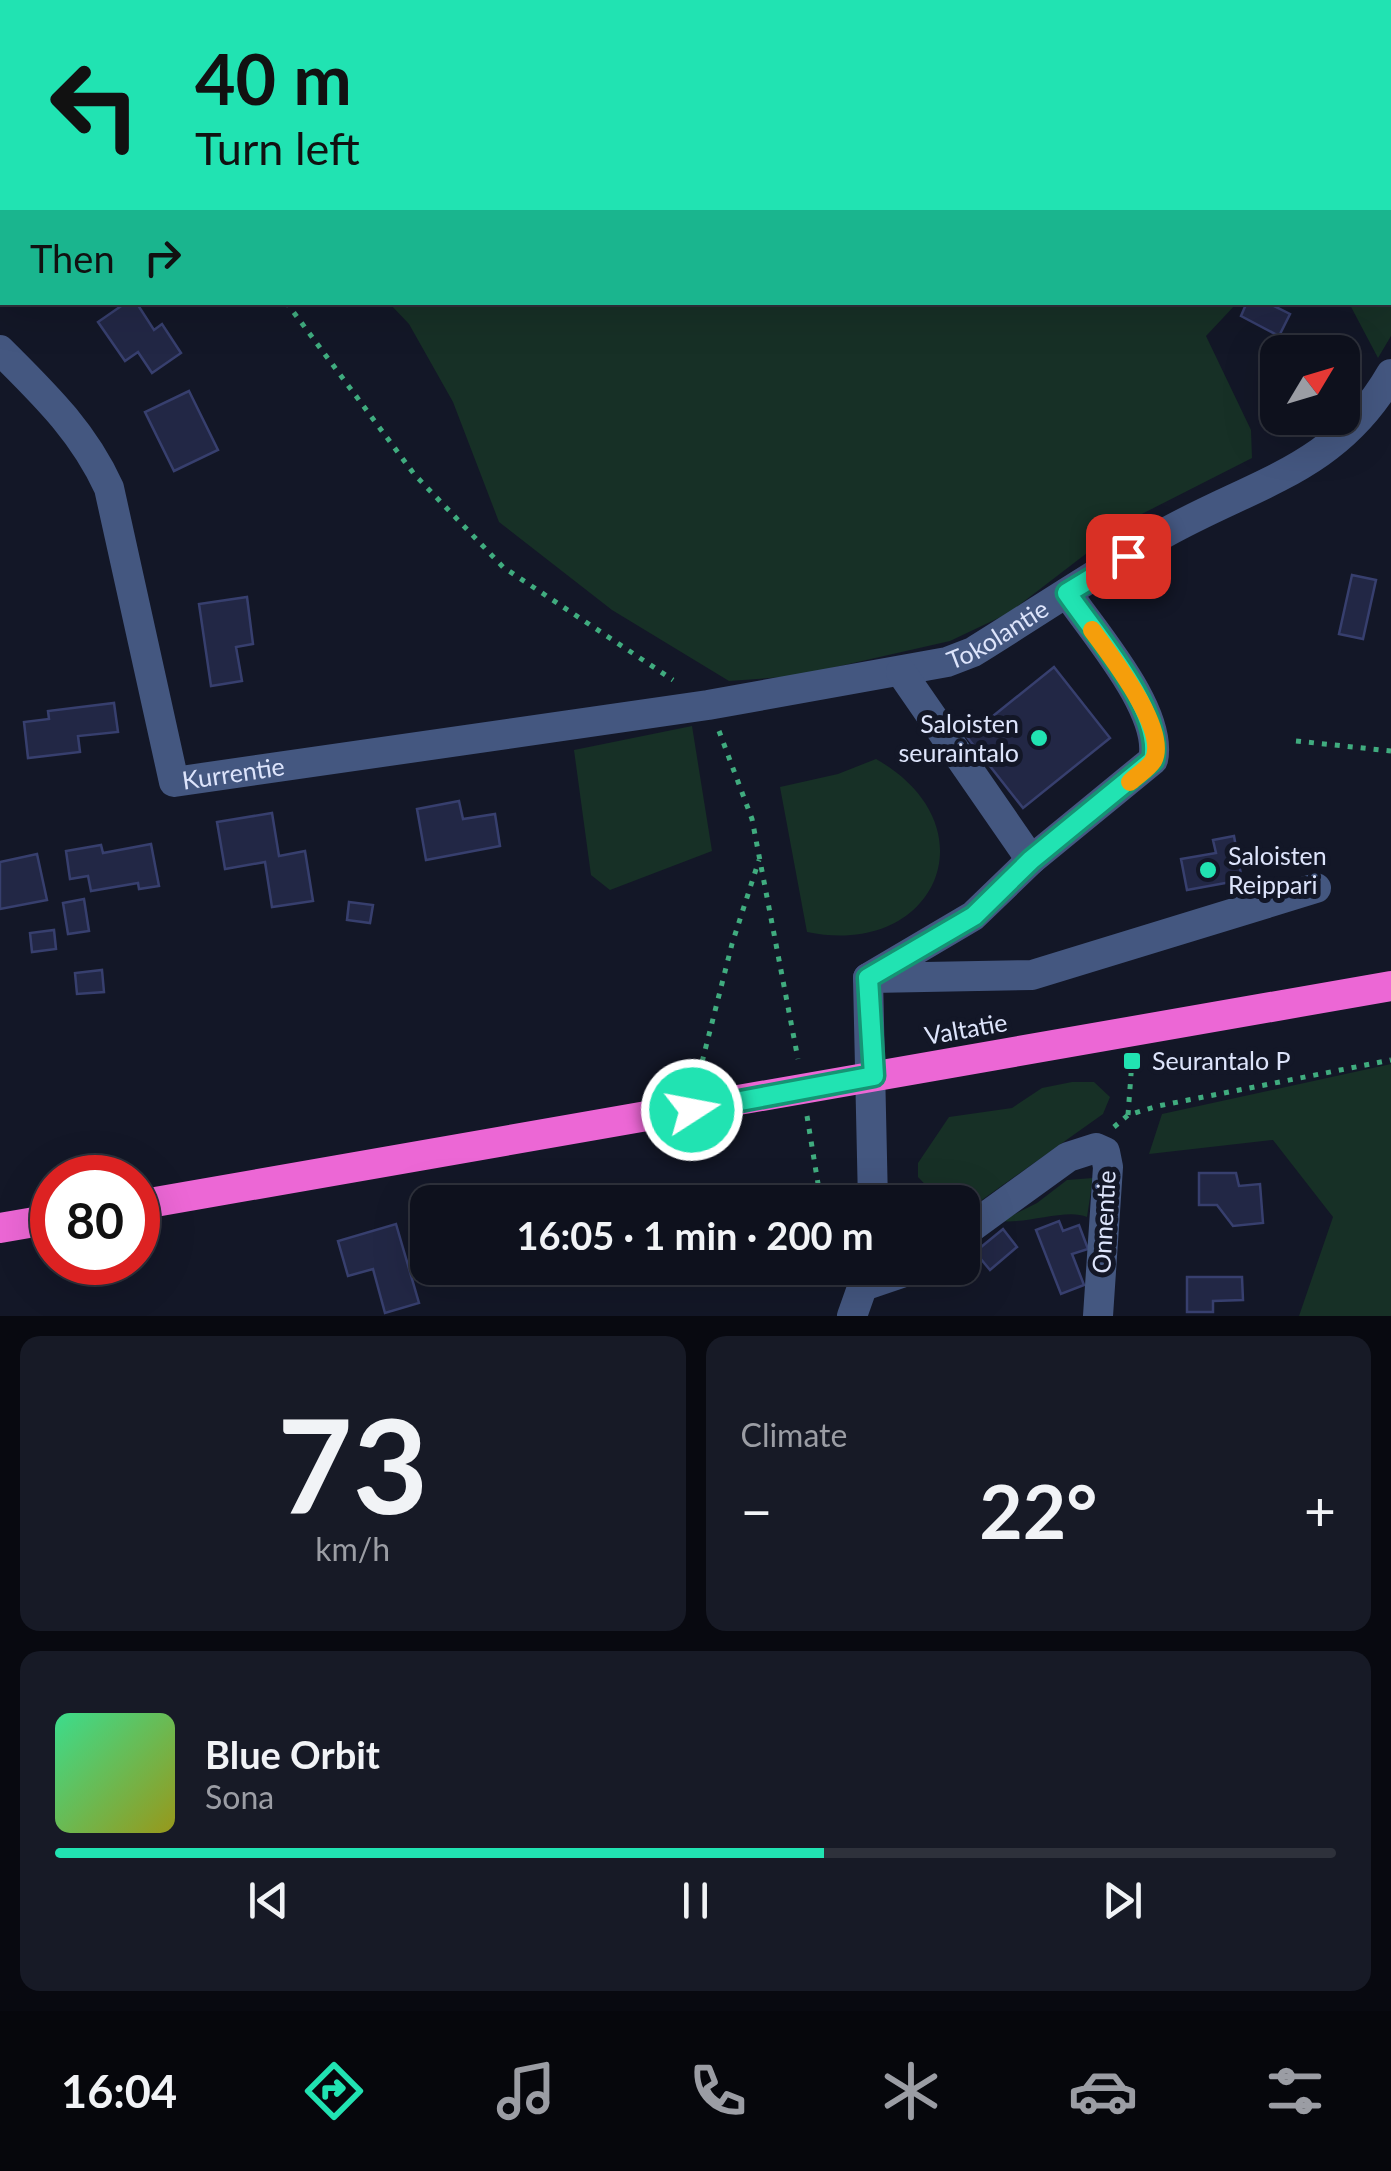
<!DOCTYPE html>
<meta charset="utf-8">
<style>
body{margin:0;font-family:Lato,sans-serif;background:#171a26;color:#f1f3f6;height:100vh;display:flex;flex-direction:column;font-size:38px;white-space:nowrap}
*{box-sizing:border-box;margin:0}
p{font-size:32px;color:#9b9da4}
.icon{flex:none;width:55px;height:55px;fill:none;stroke:currentColor;stroke-width:2;stroke-linecap:round;stroke-linejoin:round}
.map{position:relative;height:1316px;overflow:hidden}
.drawer{display:flex;flex-direction:column;gap:20px;padding:20px;background:#080910;flex:1}
.drawer>*{flex:none}
.hud{position:absolute;left:0px;top:0px;width:1392px;height:305px;box-shadow:0 10px 40px #0002,0 0 0 2px #2e313b;background:#21e3b2;color:#111;overflow:hidden}
.needle{width:65px;rotate:52deg}
.controls{position:absolute;left:1260px;top:335px;display:grid;gap:20px}
.controls a{display:grid;place-items:center;width:100px;height:100px;border-radius:20px;background:#0e111d;box-shadow:0 10px 40px #0002,0 0 0 2px #2e313b;font-size:50px}
.speed{position:absolute;left:30px;top:1155px;display:flex;gap:20px;font-size:50px;font-weight:700;text-align:center}
.speed>*{display:grid;place-content:center;width:130px;height:130px;border-radius:50%;background:#0e111d;box-shadow:0 10px 40px #0002,0 0 0 2px #2e313b;line-height:1}
.speed .limit{border:15px solid #d22;background:#fff;color:#111}
.pin{position:absolute;display:grid;place-items:center;width:85px;height:85px;color:#fff;margin:-42px;border-radius:20px;box-shadow:0 5px 15px #0006}
.me{position:absolute;width:110px;margin:-55px;rotate:79deg;stroke-linejoin:round;filter:drop-shadow(0 0 8px #0008)}
.turn{display:flex;align-items:center;gap:35px;height:210px;padding:0 30px;font-size:45px}
.turn .icon{width:130px;height:130px;stroke-width:2.5}
.turn b{display:block;font-size:70px;line-height:85px}
.then{display:flex;align-items:center;height:95px;padding:0 30px;background:#0003;gap:20px;font-size:38px}
.big{font-size:75px;font-weight:700;line-height:1.1}
.drawer .tile{flex:1;display:flex;flex-direction:column;justify-content:center;gap:15px;min-width:0;padding:0 35px;border-radius:20px;background:#171a26}
.drawer .dial{align-items:center;gap:0}
.dial b{font-size:130px;line-height:1}
.song{display:flex;align-items:center;gap:30px}
.cover{width:120px;height:120px;border-radius:15px;background:linear-gradient(135deg,hsl(150 70% 55%),hsl(60 70% 35%))}
.played{height:10px;border-radius:5px;background:linear-gradient(90deg,#21e3b2 60%,#2e313b 60%)}
.keys{display:flex;justify-content:space-around;direction:ltr}
.heat{display:flex;justify-content:space-between;align-items:center;font-size:55px;direction:ltr}
.drawer .tiles{flex:1;display:grid;gap:20px;grid-template-columns:1fr 1fr}
.tile:last-child{grid-column:span 2}
.trip{position:absolute;left:410px;top:1185px;width:570px;height:100px;border-radius:20px;background:#0e111d;box-shadow:0 10px 40px #0002,0 0 0 2px #2e313b;font-weight:700;line-height:100px;text-align:center}
.tabs{display:flex;height:160px;justify-content:space-around;align-items:center;background:#06070c;color:#9b9da4}
.tabs .icon{width:70px;height:70px}
.tabs .current{color:#21e3b2}
.tabs b{font-size:45px;color:#f1f3f6}
.map>svg:first-child{display:block}
.green{fill:#173026}
.building{fill:#222745;stroke:#373f6e;stroke-width:2.5}
.lines{fill:none;stroke-linecap:round;stroke-linejoin:round}
.path{stroke:#40ac7f;stroke-width:5;stroke-dasharray:5 8;stroke-linecap:butt}
.minor{stroke:#445780;stroke-width:30}
.highway{stroke:#ec67d5;stroke-width:30}
.route-casing{stroke:#159474;stroke-width:25}
.route{stroke:#21e3b2;stroke-width:18}
.slow{stroke:#f59e0b;stroke-width:18}
.poi-dot{fill:#21e3b2;stroke:#131727;stroke-width:4}
.labels{text-anchor:middle;stroke-width:10;stroke-linejoin:round;paint-order:stroke}
.street-label{font-size:25px;fill:#dde4fb;stroke:#131727}
.poi-label{font-size:25px;fill:#dde4fb;stroke:#131727;text-anchor:start}
</style>
<div class="map">
<svg width="1391" height="1316" viewBox="0 0 1391 1316">
<rect width="100%" height="100%" fill="#131727"/>
<g class="green">
<polygon points="416,0 1391,0 1391,336 1378,358 1349,303 1390,302 1390,2"/>
<polygon points="389,303 1237,303 1206,336 1251,430 1252,458 1130,520 1009,613 950,641 796,676 729,681 612,610 499,522 453,402 409,324"/>
<polygon points="692,726 712,851 610,890 591,875 574,750"/>
<path d="M876 759C994 826 936 959 807 932L780 787 838 774Z"/>
<polygon points="1391,1064 1391,1316 1299,1316 1333,1217 1273,1140 1149,1154 1162,1114"/>
<polygon points="1072,1082 1094,1082 1110,1097 1103,1114 979,1202 963,1208 962,1202 942,1202 918,1177 918,1163 949,1117 1012,1108 1042,1088"/>
<path d="M1093 1178 1087 1217C1067 1208 1028 1224 1001 1221L1037 1203 1067 1180Z"/>
</g>
<g class="building">
<polygon points="127,302 136,302 154,330 162,324 181,353 152,373 138,352 125,361 98,322"/>
<polygon points="1247,302 1266,302 1290,314 1279,336 1241,316"/>
<polygon points="189,391 218,450 174,471 145,412"/>
<polygon points="1278,398 1278,418 1296,418 1292,430 1270,422"/>
<polygon points="1352,575 1376,580 1363,639 1339,634"/>
<polygon points="247,597 253,644 236,647 242,681 211,686 199,604"/>
<polygon points="1054,667 1110,738 1023,808 967,737"/>
<polygon points="114,703 118,732 78,736 80,752 28,758 24,722 49,719 48,711"/>
<polygon points="459,801 463,819 495,814 500,846 426,860 417,809"/>
<polygon points="272,813 279,856 305,851 313,901 272,907 265,862 225,869 217,822"/>
<polygon points="1234,836 1242,880 1187,890 1181,859 1216,853 1213,840"/>
<polygon points="151,844 159,886 139,889 138,883 91,891 88,876 70,879 66,851 101,845 103,853"/>
<polygon points="37,854 47,900 0,909 0,862"/>
<polygon points="84,899 89,931 68,934 63,903"/>
<polygon points="349,902 373,905 370,923 347,920"/>
<polygon points="54,930 56,949 32,952 30,933"/>
<polygon points="102,970 104,992 77,994 75,973"/>
<polygon points="1199,1173 1236,1173 1239,1186 1260,1184 1263,1223 1233,1226 1217,1205 1199,1205"/>
<polygon points="1059,1221 1063,1231 1079,1225 1088,1249 1072,1254 1084,1285 1061,1294 1036,1230"/>
<polygon points="396,1224 419,1303 385,1313 373,1269 348,1276 338,1241"/>
<polygon points="1003,1229 1017,1247 990,1270 975,1252"/>
<polygon points="1187,1277 1242,1277 1243,1300 1213,1301 1213,1312 1187,1312"/>
</g>
<g class="lines">
<g class="path">
<polyline points="66,0 67,2"/>
<polyline points="286,302 414,474 503,567 673,680"/>
<polyline points="719,731 752,819 798,1059"/>
<polyline points="1296,741 1391,751"/>
<polyline points="699,1074 732,944 759,860"/>
<polyline points="1128,1115 1132,1061"/>
<polyline points="807,1116 821,1202"/>
<polyline points="1114,1127 1128,1115 1158,1106 1391,1060"/>
<polyline points="828,1268 830,1284"/>
</g>
<g class="minor">
<polyline points="386,2 387,0"/>
<path id="s1" d="M0 350C44 394 83 431 109 488L174 782 708 705 947 662 973 652C1036 613 1098 571 1163 534 1253 483 1336 470 1391 374"/>
<polyline points="901,672 1031,860"/>
<path d="M868 978 973 916 1031 860 1153 760C1164 712 1095 634 1067 593"/>
<polyline points="868,978 873,1202"/>
<polyline points="871,978 1032,975 1316,888"/>
<polyline points="962,1234 1068,1157 1096,1148 1105,1152 1108,1167 1098,1316"/>
<polyline points="866,1285 916,1268"/>
<polyline points="852,1316 869,1268"/>
</g>
<g class="highway">
<polyline points="138,1205 1391,986"/>
<polyline points="0,1228 52,1219"/>
</g>
</g>
<g class="lines">
<defs>
<path id="route" d="M692 1110 874 1076 868 978 974 916 1031 860 1153 760C1164 712 1095 634 1067 593L1128 556"/>
</defs>
<use href="#route" class="route-casing"/>
<use href="#route" class="route"/>
<path class="slow" d="M1092 630C1110 655 1170 731 1153 761 1148 769 1136 776 1130 782"/>
</g>
<g class="poi-dot">
<circle cx="1039" cy="738" r="10"/>
<circle cx="1208" cy="870" r="10"/>
<rect x="1122" y="1051" width="20" height="20" rx="5"/>
</g>
<g class="labels">
<g class="street-label">
<text dy="9" stroke="none"><textPath href="#s1" startOffset="1318">Tokolantie</textPath></text>
<text dy="9" stroke="none"><textPath href="#s1" startOffset="538">Kurrentie</textPath></text>
<text transform="translate(966 1029) rotate(-10)" y="9">Valtatie</text>
<text transform="translate(1104 1222) rotate(-87)" y="9">Onnentie</text>
</g>
<g class="poi-label">
<text x="1019" y="733" text-anchor="end">Saloisten<tspan x="1019" dy="29">seuraintalo</tspan></text>
<text x="1228" y="865">Saloisten<tspan x="1228" dy="29">Reippari</tspan></text>
<text x="1152" y="1070">Seurantalo P</text>
</g>
</g>
</svg>
<div class="controls">
<a><svg class="needle" viewBox="-14 -14 28 28"><path d="M0-13l5 13h-10z" fill="#e53935"/><path d="M0 13l5-13h-10z" fill="#9b9da4"/></svg></a>
</div>
<div class="speed"><div class="limit">80</div></div>
<div class="pin" style="left:1128px;top:556px;background:#d93025"><svg class="icon" aria-label="arrive" viewBox="0 0 24 24"><path d="M6 21V4h12l-3 4 3 4H6"/></svg></div>
<svg class="me" style="left:692px;top:1110px" viewBox="-20 -20 40 40"><circle r="17" fill="#21e3b2" stroke="#fff" stroke-width="3"/><path d="M0-11L8 9 0 5-8 9z" fill="#fff"/></svg>
<div class="trip">16:05 · 1 min · 200 m</div>
<div class="hud">
<div class="turn"><svg class="icon" aria-label="left" viewBox="0 0 24 24"><path d="M17 20v-9H6M10 6l-5 5 5 5"/></svg><div><b>40 m</b>Turn left</div></div>
<div class="then">Then<svg class="icon" aria-label="right" viewBox="0 0 24 24"><path d="M7 20v-9h11M14 6l5 5-5 5"/></svg></div>
</div>
</div>
<section class="drawer">
<div class="tiles">
<div class="tile dial"><b>73</b><p>km/h</p></div>
<div class="tile"><p>Climate</p>
<div class="heat"><a>−</a><b class="big">22°</b><a>+</a></div>
</div>
<div class="tile">
<div class="song"><i class="cover"></i><div><b>Blue Orbit</b><p>Sona</p></div></div>
<div class="played"></div>
<div class="keys"><svg class="icon" aria-label="previous" viewBox="0 0 24 24"><path d="M18 5L8 12l10 7zM5 5v14"/></svg><svg class="icon" aria-label="pause" viewBox="0 0 24 24"><path d="M8 5v14M16 5v14"/></svg><svg class="icon" aria-label="next" viewBox="0 0 24 24"><path d="M6 5l10 7-10 7zM19 5v14"/></svg></div>
</div>
</div>
</section>
<nav class="tabs">
<b>16:04</b>
<svg class="icon current" aria-label="directions" viewBox="0 0 24 24"><path d="M12 3l9 9-9 9-9-9zM9 14v-3h6M13 9l2 2-2 2"/></svg>
<svg class="icon" aria-label="music" viewBox="0 0 24 24"><path d="M9 18V5l10-2v13"/><circle cx="6" cy="18" r="3"/><circle cx="16" cy="16" r="3"/></svg>
<svg class="icon" aria-label="phone" viewBox="0 0 24 24"><path d="M5 4h4l2 5-3 2q2 4 5 5l2-3 5 2v4C11 20 4 13 5 4z"/></svg>
<svg class="icon" aria-label="climate" viewBox="0 0 24 24"><path d="M12 3v18M4 7l16 10M4 17L20 7"/></svg>
<svg class="icon" aria-label="car" viewBox="0 0 24 24"><path d="M5 17H2v-5l4-1 3-4h7l3 4 3 1v5h-3M9 17h6M6 11h13"/><circle cx="7" cy="17" r="2"/><circle cx="17" cy="17" r="2"/></svg>
<svg class="icon" aria-label="filters" viewBox="0 0 24 24"><path d="M4 7h16M4 17h16"/><circle cx="9" cy="7" r="2"/><circle cx="15" cy="17" r="2"/></svg>
</nav>
